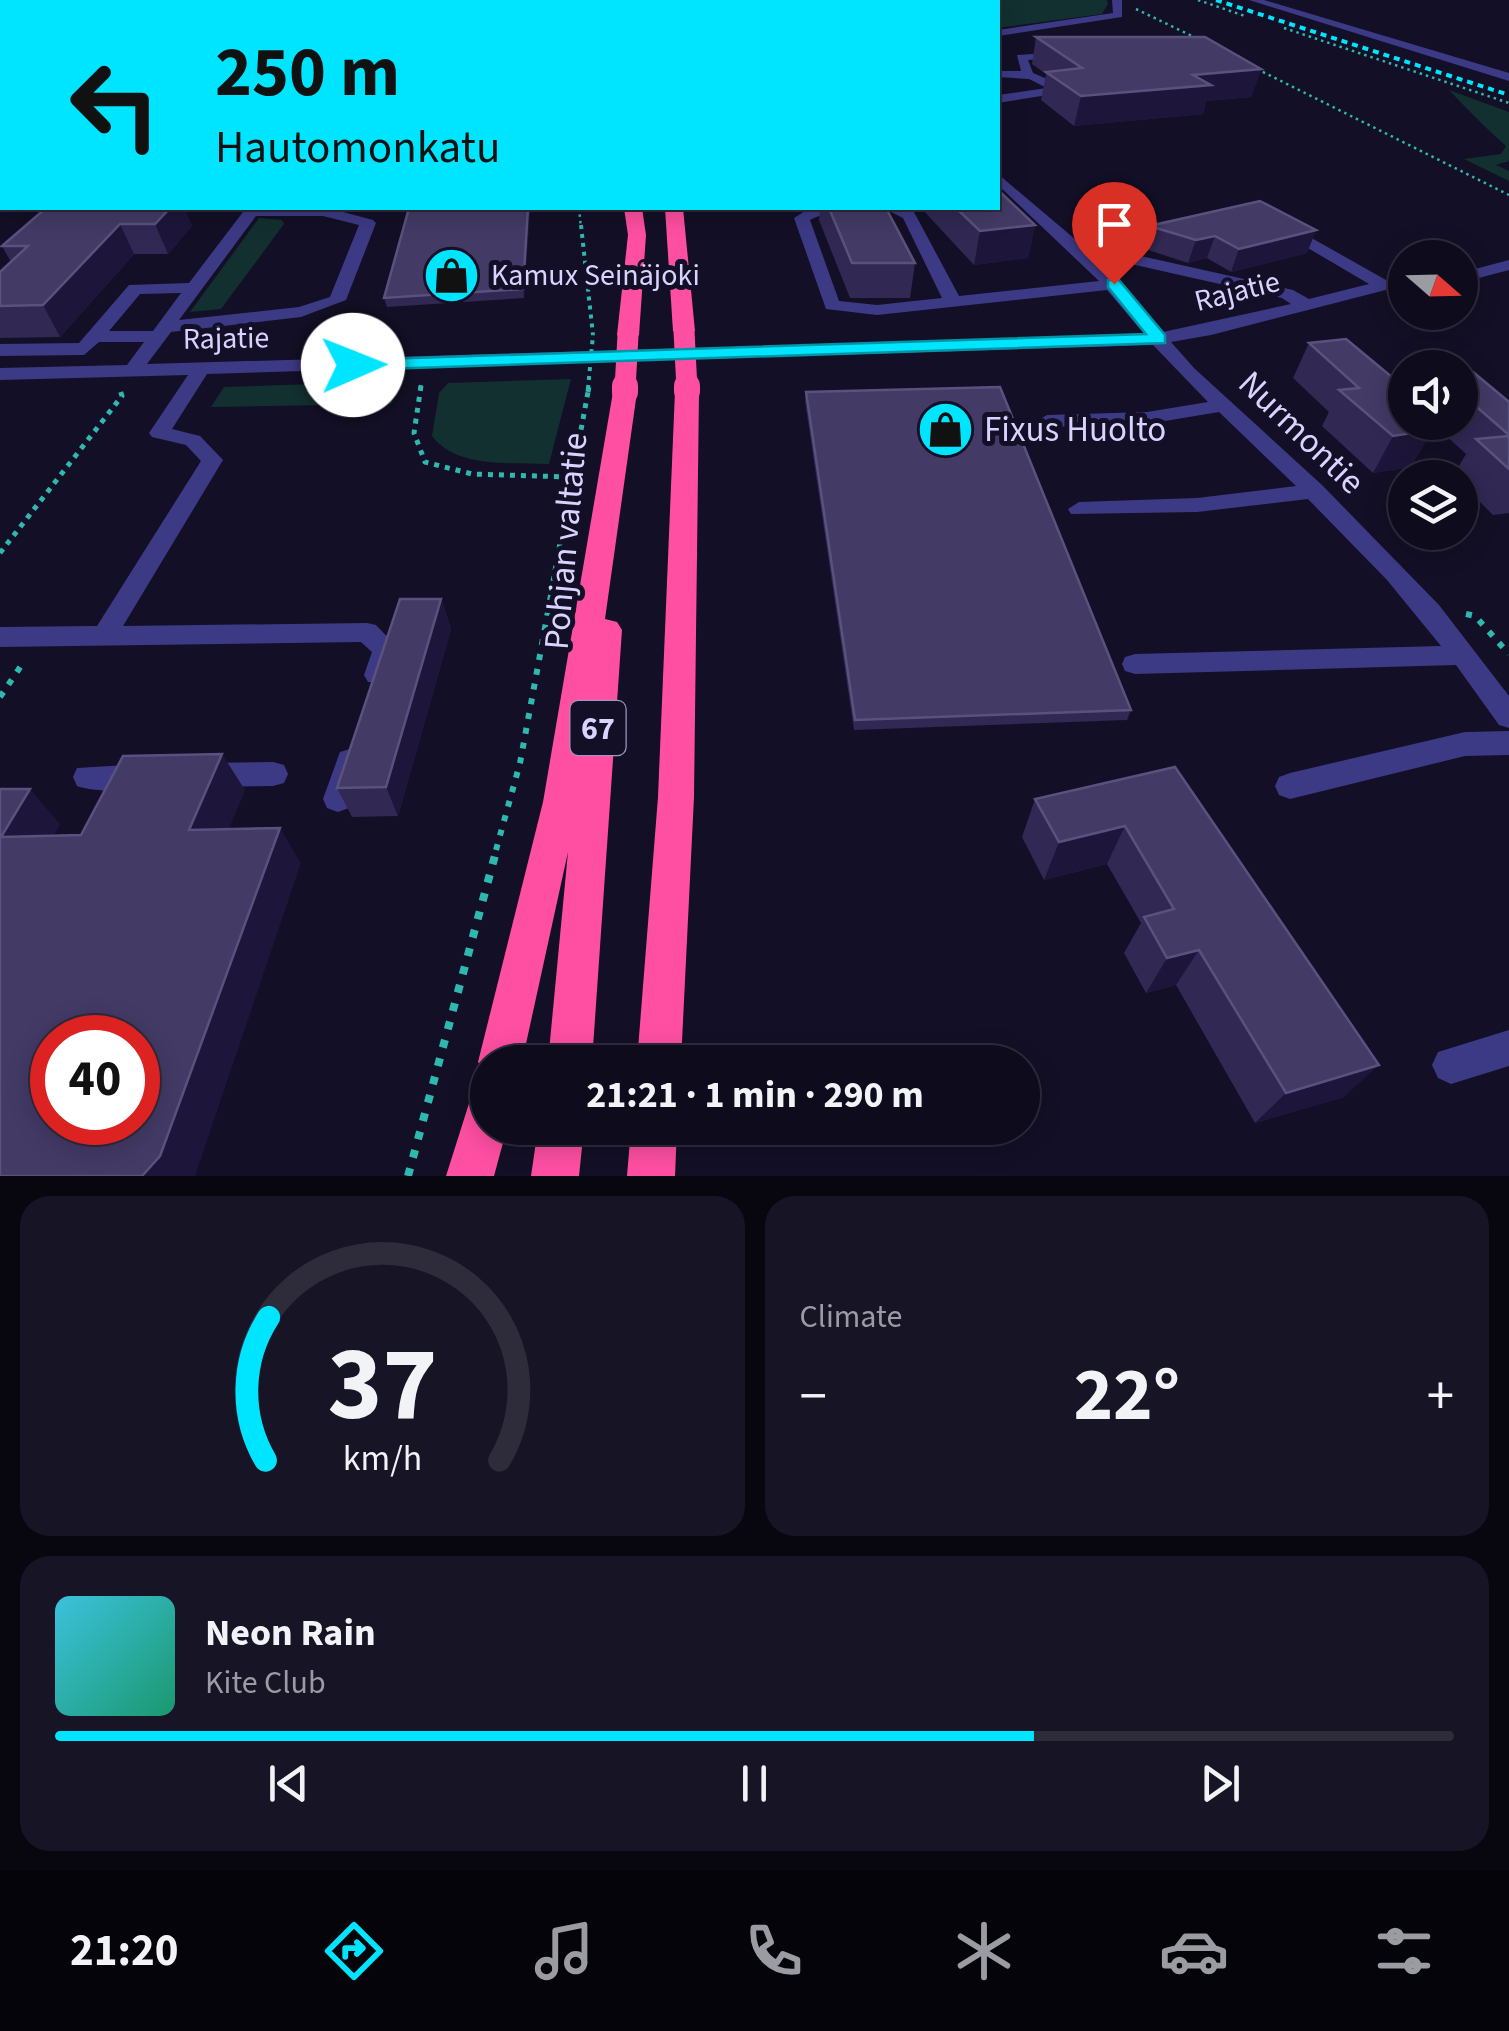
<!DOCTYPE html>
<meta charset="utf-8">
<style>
body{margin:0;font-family:"Source Sans 3",sans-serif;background:#171425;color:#f1f3f6;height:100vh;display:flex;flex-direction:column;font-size:38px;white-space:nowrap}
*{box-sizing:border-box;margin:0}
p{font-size:32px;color:#9b9ba3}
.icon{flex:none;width:55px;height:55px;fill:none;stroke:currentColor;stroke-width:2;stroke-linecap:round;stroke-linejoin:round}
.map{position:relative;height:1176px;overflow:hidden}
.sheet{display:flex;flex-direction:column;gap:20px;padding:20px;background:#08060f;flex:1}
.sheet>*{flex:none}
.banner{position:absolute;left:0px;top:0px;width:1000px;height:210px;box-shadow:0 5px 25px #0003,0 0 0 2px #2e2b3b;background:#00e5ff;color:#111;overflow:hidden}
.needle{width:65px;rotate:110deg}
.controls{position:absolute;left:1388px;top:240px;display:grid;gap:20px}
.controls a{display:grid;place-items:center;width:90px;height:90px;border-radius:50%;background:#0e0b1c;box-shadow:0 5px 25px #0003,0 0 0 2px #2e2b3b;font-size:50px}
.speed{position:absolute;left:30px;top:1015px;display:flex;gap:20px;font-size:50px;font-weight:700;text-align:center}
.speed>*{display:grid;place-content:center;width:130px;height:130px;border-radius:50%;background:#0e0b1c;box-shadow:0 5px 25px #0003,0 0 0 2px #2e2b3b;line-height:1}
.speed .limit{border:15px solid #d22;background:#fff;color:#111}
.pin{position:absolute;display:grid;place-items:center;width:85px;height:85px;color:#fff;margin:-102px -42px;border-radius:50% 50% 50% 0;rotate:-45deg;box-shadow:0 0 10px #0007}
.pin .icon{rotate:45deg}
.me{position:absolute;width:110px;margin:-55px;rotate:89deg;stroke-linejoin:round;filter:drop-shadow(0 0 8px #0008)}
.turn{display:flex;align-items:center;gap:35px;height:210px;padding:0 50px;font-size:45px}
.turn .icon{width:130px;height:130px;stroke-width:2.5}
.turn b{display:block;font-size:70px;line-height:85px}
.big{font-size:75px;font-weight:700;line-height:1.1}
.sheet .widget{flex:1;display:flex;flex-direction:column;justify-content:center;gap:15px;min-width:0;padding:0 35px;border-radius:30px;background:#171425}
.sheet .dial{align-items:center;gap:0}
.dial svg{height:260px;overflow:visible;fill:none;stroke:#2e2b3b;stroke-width:7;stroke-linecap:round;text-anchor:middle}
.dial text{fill:#f1f3f6;stroke:none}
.song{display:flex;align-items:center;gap:30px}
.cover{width:120px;height:120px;border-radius:15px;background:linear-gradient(135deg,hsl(190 70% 55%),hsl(160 70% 35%))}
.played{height:10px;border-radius:5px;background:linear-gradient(90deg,#00e5ff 70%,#2e2b3b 70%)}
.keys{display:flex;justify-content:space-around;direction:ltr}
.heat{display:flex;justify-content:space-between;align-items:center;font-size:55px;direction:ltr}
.sheet .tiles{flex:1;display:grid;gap:20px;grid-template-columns:1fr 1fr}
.widget:last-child{grid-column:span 2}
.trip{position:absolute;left:470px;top:1045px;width:570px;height:100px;border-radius:50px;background:#0e0b1c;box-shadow:0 5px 25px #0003,0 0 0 2px #2e2b3b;font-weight:700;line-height:100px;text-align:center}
.tab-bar{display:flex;height:160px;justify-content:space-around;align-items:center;background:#06040b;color:#9b9ba3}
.tab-bar .icon{width:70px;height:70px}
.tab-bar .current{color:#00e5ff}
.tab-bar b{font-size:45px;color:#f1f3f6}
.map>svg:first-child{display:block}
.green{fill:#12302f}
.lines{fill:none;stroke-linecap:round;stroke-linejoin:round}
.path-far4{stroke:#2fb8b0;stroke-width:2.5;stroke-dasharray:2.5 4;stroke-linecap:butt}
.path-far3{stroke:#2fb8b0;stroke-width:4;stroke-dasharray:4 5;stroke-linecap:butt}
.path-far2{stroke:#2fb8b0;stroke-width:5;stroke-dasharray:5 6;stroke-linecap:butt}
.path-far1{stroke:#2fb8b0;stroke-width:6;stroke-dasharray:6 9;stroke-linecap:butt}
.path{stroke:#2fb8b0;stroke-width:8;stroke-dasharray:8 11;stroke-linecap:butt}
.minor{fill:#3d3a85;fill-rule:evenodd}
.highway{fill:#ff4fa3;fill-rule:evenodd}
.rail{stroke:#00e5ff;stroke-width:4;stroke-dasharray:6 5;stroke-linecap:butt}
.path-bridge-far1{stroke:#2fb8b0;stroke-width:4;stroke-dasharray:4 5;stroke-linecap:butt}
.path-bridge{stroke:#2fb8b0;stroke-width:5;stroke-dasharray:5 6;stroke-linecap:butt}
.highway-bridge-far1{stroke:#ff4fa3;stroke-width:21}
.highway-bridge{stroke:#ff4fa3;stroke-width:26}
.wall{fill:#312854}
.shaded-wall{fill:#1d163a}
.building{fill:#433a66;stroke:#5a527e;stroke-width:2.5;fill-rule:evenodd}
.route{fill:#00e5ff;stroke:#0095a6;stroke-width:2.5}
.labels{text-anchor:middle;stroke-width:10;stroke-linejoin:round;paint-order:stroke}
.far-poi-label{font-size:30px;fill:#d9d4ff;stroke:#130f26;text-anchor:start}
.far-street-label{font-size:30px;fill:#d9d4ff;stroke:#130f26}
.shield{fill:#130f26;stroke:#9e99be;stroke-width:2.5}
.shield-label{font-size:32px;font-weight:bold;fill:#d9d4ff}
.poi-label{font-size:35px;fill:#d9d4ff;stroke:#130f26;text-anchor:start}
.street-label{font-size:35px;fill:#d9d4ff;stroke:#130f26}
</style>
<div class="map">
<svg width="1509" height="1176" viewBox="0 0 1509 1176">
<rect width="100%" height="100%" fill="#130f26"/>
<g class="green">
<polygon points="889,0 1107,0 1108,4 1102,14 998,28 998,2"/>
<path d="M1449 90 1509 112V161L1496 165 1509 171V181L1464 159 1501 154 1506 146C1485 127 1467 109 1449 90Z"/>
<polygon points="259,218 282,220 284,224 221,309 190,312"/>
<path d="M571 379 549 464C511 462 457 469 432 436L439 393 448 383Z"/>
<polygon points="374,382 393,384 396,390 391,404 211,407 224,387"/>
</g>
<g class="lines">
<g class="path-far4">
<polyline points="865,0 881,2"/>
<polyline points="1198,0 1245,16"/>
<polyline points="335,2 339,0"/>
<polyline points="535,2 561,1"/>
<polyline points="1136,9 1198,39"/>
<polyline points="1284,28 1509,103"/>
<polyline points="1257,69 1509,195"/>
<polyline points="579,208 581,228"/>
</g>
<g class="path-far3">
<polyline points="581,225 593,335"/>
<polyline points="420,389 422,381"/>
</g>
<g class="path-far2">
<polyline points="421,386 414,433 425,462 472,474 570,477"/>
<polyline points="0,553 122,396 120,390"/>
<polyline points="551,592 588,392"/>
</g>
<g class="path-far1">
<polyline points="1466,614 1475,616 1509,654"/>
<polyline points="0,697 25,660"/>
<polyline points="496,850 520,763 552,590"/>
</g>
<polyline class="path" points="408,1176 497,848"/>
<g class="minor">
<polygon points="1112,0 1122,0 1122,17 998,36 998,30 1113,13"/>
<polygon points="1249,0 1264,0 1509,73 1509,81"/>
<polygon points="1066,52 1070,57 1028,60 1033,73 1054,82 1060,93 998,103 998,95 1047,88 1029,79 998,77 998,71 1021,71 1017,55"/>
<path d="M998 174 1095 256 1123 252 1293 290 1309 299 1369 284 1279 231V225L1285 223 1386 280 1405 275V285L1211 335 1171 342 1194 368 1323 486 1439 605 1509 696V728L1499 725 1456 665 1135 674 1125 671 1122 664 1125 657 1135 654 1441 646 1387 580 1308 499 1197 512 1071 514 1068 509 1079 502 1197 498 1296 486 1219 412 1147 424 1047 427 1037 421 1047 415 1147 412 1208 402 1153 345 207 374 172 429 200 436 223 460 123 626 367 623 376 625 399 649 388 682H368L364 675 372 652 361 642 0 647V627L97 626 201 461 186 445 152 437 149 433 188 375 0 380V368L127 365 144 342H99L84 355 0 356V344L79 343 129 285 189 283 246 208H328L373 220 376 223 346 300 301 317 171 332 147 364 1145 335 1107 290 877 315 826 309 794 218 810 208H856C844 217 825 211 810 220L839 301 877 305 942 298 903 218 883 208 914 212 959 296 1099 281 998 185ZM256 216H323L359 225 330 297 299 307 179 320ZM1122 262 1282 298 1291 304 1163 332 1103 264ZM181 293 153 331H109L140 294Z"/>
<rect x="0" y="195" width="2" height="8"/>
<polygon points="1509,260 1509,270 1460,283 1460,273"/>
<polygon points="1509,731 1509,755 1465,756 1290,799 1279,795 1275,786 1279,777 1290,773 1465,732"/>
<polygon points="350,749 360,752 365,761 349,808 338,812 327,808 323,799 340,752"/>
<polygon points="273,762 284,765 288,774 284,783 273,786 203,787 192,784 188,775 192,766 203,763"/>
<path d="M143 764 154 767 158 776 154 785C133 792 98 793 77 786L73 777 77 768Z"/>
<polygon points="1509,1030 1509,1066 1451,1084 1438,1078 1432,1065 1438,1052"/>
</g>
<g class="highway">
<polygon points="572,0 584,0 586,2 574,2"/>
<rect x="0" y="27" width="2" height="8"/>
<polygon points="624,208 642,208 646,235 639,335 628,342 617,335 628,235"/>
<polygon points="665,208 683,208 695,331 684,338 673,331"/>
<polygon points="687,384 699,391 694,797 681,1062 637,1062 658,797 675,391"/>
<polygon points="625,385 637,392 605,619 617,622 622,630 592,1062 548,1062 568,852 522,1062 488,1062 488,1079 478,1062 543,802 613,392"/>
<polygon points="488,1087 488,1128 507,1128 494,1176 446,1176 472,1094"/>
<polygon points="538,1128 584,1128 579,1176 531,1176"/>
<polygon points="631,1128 677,1128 675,1176 627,1176"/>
</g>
<polyline class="rail" points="1216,0 1509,95"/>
<polyline class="path-bridge-far1" points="588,389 593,335"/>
<polyline class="path-bridge" points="588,392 589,386"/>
<g class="highway-bridge-far1">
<polyline points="684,331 687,389"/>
<polyline points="625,389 628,335"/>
</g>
<g class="highway-bridge">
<polyline points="687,386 687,391"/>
<polyline points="625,392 625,386"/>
</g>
</g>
<g class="wall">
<polygon points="18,0 185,0 177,2 19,2"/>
<polygon points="1036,37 1261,69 1251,97 1206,101 1203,114 1074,126 1041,100 1046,74 1032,64"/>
<polygon points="2,128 2,179 0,179 0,130"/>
<polygon points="46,208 184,208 192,226 168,254 134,254 60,337 0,338 0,272 11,262 2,246"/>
<polygon points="409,208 530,208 524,298 387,307 384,298"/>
<polygon points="820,208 886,208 915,263 910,298 850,298 819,220"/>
<polygon points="921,208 998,208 1035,225 1028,258 974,265"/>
<polygon points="1149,226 1316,230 1307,253 1231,272 1207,258 1188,263 1142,248"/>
<polygon points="1309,343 1393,378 1405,377 1405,422 1460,422 1460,373 1509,402 1509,513 1493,515 1460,482 1460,478 1455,478 1453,476 1466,454 1442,432 1430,433 1411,467 1373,473 1322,426 1329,412 1293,378"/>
<polygon points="806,392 1131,710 1127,720 854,730 805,401"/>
<polygon points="441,599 451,629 398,816 352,817 337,788"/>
<polygon points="1175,767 1344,1097 1255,1123 1176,985 1146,993 1124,953 1141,923 1107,864 1044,880 1022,837 1035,799"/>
</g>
<g class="shaded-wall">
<polygon points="117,0 185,0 177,2 118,2"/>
<polygon points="1261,69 1251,97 1206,101 1203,114 1074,126 1081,96 1193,75"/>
<polygon points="2,84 2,123 0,124 0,86"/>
<polygon points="170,208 184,208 192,226 168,254 155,224"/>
<polygon points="528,208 530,208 524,298 523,289"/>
<polygon points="120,224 134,254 60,337 43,305"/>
<polygon points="1035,225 1028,258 974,265 980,231"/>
<polygon points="1316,230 1307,253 1231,272 1239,249"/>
<polygon points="1215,236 1207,258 1188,263 1196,240"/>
<polygon points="1432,430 1411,467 1373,473 1393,436"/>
<polygon points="441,599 451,629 398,816 386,787"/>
<polygon points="222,754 245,790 214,865 189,830"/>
<polygon points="30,789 60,824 34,872 1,837"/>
<polygon points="1125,826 1107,864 1044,880 1059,842"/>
<polygon points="280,828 301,863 195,1176 142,1176"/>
<polygon points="1199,950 1176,985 1146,993 1167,958"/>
<polygon points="1379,1065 1344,1097 1255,1123 1286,1093"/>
</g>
<g class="building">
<polygon points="1036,37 1205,37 1261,69 1193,75 1211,85 1081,96 1046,72 1082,68"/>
<polygon points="0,52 2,52 2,84 0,86"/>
<polygon points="2,128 2,148 0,148 0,130"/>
<polygon points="998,190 1035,225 980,231 956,208 998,208"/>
<polygon points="1260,201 1316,230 1239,249 1215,236 1196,240 1149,226"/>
<polygon points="46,208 170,208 155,224 120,224 43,305 0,306 0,272 28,246 2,246"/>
<polygon points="409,208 528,208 523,289 384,298"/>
<polygon points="829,208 886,208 915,263 852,263"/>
<polygon points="1346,339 1393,378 1405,377 1405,400 1395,400 1405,408 1405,422 1422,422 1432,430 1393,436 1339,390 1359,388 1309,343"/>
<polygon points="1473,372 1509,402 1509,435 1463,395 1460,396 1460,373"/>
<polygon points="1000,387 1131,710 855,720 806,392"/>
<polygon points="1509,436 1509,469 1476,439"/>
<polygon points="400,599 441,599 386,787 337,788"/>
<path d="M222 754 189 830 280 828 160 1156 142 1176H0V789H30L1 837 81 835 123 756ZM52 1038H138V1122H52Z"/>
<polygon points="1175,767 1379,1065 1286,1093 1199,950 1167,958 1144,917 1174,909 1125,826 1059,842 1035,799"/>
</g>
<polygon class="route" points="1108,280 1119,280 1165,335 1165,343 353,370 344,365 353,360 1146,334 1108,287"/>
<defs>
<symbol id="shop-disc" viewBox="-11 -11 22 22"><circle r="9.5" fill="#00e5ff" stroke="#130f26"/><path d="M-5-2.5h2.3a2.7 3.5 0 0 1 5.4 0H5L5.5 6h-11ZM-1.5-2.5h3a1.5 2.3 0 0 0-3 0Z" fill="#111"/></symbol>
</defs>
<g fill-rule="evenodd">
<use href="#shop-disc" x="420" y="244" width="63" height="63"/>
<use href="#shop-disc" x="914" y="398" width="63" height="63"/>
</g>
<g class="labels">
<g class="far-poi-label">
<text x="491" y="285">Kamux Seinäjoki</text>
</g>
<g class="far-street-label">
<text transform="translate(1237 291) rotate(-14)" y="10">Rajatie</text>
<text transform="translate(226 338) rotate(-1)" y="10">Rajatie</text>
</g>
<rect class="shield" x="570.5" y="701" width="55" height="54" rx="8"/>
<g class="shield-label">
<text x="598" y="739">67</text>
</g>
<g class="poi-label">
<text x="984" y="441">Fixus Huolto</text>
</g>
<g class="street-label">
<text transform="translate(1302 432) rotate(44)" y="12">Nurmontie</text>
<text transform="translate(565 541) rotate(-85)" y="12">Pohjan valtatie</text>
</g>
</g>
</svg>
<div class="controls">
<a><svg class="needle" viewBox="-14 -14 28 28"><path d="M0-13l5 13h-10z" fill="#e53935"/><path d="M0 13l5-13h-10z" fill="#9b9ba3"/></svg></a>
<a><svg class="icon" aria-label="sound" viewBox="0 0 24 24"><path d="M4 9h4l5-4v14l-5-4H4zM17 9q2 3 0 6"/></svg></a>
<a><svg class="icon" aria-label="layers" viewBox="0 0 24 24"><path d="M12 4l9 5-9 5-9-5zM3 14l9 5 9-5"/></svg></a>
</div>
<div class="speed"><div class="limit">40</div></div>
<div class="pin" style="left:1114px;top:284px;background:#d93025"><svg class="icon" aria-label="arrive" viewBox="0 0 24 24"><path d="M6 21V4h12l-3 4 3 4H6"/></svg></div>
<svg class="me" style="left:353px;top:365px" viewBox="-20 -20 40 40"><circle r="19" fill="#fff"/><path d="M0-13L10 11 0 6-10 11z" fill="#00e5ff"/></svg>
<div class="trip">21:21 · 1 min · 290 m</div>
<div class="banner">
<div class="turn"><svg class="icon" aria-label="left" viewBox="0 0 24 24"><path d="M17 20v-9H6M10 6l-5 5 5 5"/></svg><div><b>250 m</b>Hautomonkatu</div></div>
</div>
</div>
<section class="sheet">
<div class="tiles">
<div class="widget dial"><svg viewBox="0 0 100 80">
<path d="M14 69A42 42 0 1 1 86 69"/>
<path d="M14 69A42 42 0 0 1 15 25" stroke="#00e5ff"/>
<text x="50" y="56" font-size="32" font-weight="700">37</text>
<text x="50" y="72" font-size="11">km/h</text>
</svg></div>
<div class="widget"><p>Climate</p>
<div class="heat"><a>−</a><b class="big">22°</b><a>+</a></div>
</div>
<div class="widget">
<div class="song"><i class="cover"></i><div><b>Neon Rain</b><p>Kite Club</p></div></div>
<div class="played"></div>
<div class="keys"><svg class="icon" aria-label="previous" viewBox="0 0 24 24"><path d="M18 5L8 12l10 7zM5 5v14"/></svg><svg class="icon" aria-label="pause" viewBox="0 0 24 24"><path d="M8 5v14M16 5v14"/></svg><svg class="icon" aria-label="next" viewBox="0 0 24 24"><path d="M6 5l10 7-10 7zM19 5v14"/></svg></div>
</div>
</div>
</section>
<nav class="tab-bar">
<b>21:20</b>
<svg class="icon current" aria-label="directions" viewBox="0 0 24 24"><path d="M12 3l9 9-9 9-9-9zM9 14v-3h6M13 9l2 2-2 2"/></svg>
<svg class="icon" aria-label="music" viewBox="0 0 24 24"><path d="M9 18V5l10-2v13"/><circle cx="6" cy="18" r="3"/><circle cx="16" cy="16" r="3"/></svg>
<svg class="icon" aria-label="phone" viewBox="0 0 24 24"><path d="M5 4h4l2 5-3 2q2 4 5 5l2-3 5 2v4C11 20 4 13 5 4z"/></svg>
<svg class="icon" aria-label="climate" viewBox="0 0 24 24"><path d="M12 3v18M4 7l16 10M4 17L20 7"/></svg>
<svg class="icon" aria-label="car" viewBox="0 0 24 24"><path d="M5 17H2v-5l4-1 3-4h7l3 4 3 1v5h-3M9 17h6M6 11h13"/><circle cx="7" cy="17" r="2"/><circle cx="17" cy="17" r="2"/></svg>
<svg class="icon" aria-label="filters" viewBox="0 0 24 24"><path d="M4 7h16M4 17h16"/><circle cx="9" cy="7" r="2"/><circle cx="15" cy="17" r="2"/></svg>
</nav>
